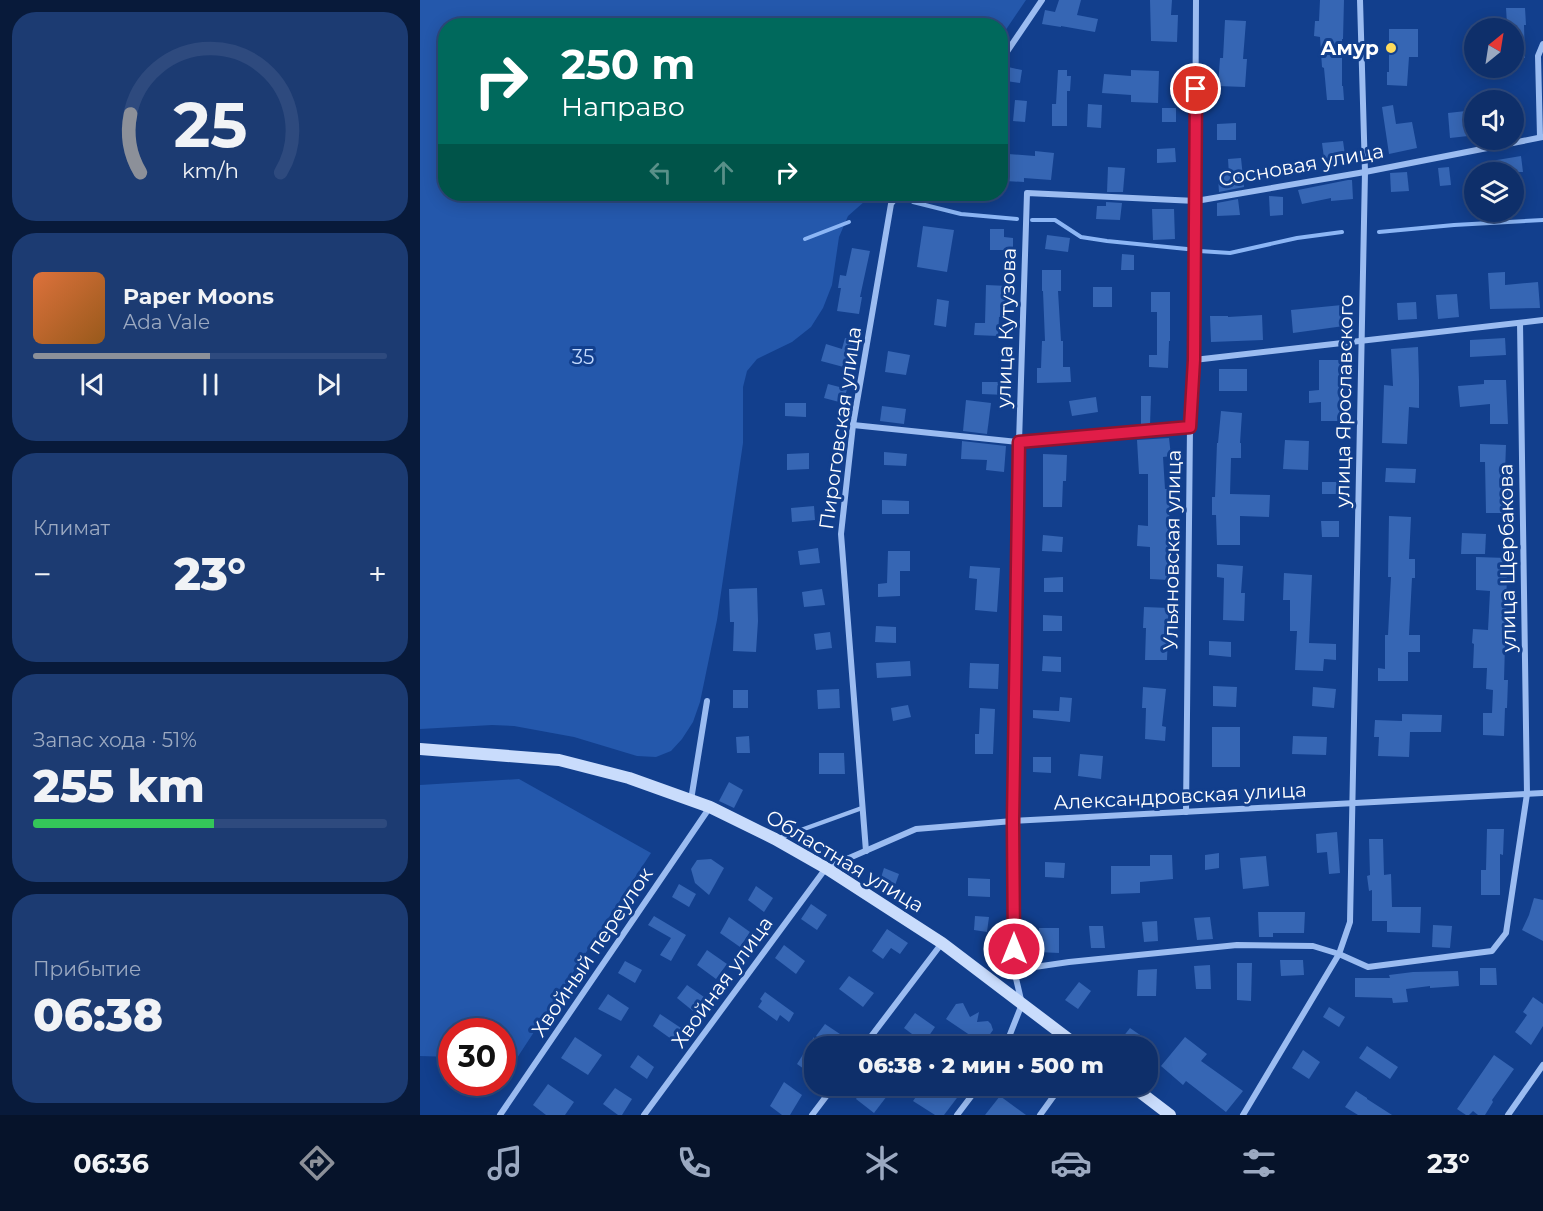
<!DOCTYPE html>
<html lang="ru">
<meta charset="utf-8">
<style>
body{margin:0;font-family:Montserrat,sans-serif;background:#1c3b72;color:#f1f3f6;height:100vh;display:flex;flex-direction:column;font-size:22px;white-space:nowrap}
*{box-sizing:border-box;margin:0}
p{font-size:20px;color:#9ba9c1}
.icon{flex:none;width:33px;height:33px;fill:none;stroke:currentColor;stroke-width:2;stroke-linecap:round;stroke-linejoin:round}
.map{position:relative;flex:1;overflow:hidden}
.details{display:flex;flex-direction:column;gap:12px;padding:12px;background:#081a3a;width:420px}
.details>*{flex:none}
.banner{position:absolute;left:18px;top:18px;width:570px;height:183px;border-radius:24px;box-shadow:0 3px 15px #0003,0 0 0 2px #2e4a7e;background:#00695c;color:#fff;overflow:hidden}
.needle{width:39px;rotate:30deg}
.tools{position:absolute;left:1044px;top:18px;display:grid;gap:12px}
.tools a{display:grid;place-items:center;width:60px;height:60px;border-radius:50%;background:#0e2f6a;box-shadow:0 3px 15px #0003,0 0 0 2px #2e4a7e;font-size:30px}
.speed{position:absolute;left:18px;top:1018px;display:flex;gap:12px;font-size:30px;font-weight:700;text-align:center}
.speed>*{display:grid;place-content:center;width:78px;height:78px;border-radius:50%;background:#0e2f6a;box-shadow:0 3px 15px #0003,0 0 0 2px #2e4a7e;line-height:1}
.speed .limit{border:9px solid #d22;background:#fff;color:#111}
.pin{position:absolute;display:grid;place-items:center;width:51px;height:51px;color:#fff;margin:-26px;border:3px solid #fff;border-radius:50%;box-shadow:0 2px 6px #0007}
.me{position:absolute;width:66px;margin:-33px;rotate:0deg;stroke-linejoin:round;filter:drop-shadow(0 0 4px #0008)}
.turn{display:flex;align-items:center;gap:21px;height:126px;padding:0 24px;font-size:27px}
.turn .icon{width:78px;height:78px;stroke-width:2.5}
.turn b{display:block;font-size:42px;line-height:51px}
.lanes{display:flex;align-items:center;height:57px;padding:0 24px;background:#0003;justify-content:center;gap:30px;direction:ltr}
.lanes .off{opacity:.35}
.big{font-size:45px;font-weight:800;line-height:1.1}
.details .tile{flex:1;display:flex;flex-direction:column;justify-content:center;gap:9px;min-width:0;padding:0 21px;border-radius:24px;background:#1c3b72}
.details .dial{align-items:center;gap:0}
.dial svg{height:156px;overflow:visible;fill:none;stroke:#2e4a7e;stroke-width:7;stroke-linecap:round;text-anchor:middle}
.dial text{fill:#f1f3f6;stroke:none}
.song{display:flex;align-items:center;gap:18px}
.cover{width:72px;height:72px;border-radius:9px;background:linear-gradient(135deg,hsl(20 70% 55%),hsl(30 70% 35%))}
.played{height:6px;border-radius:3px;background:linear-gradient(90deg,#8c9099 50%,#2e4a7e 50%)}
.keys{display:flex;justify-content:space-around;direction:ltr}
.heat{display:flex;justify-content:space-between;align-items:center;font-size:33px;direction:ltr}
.charge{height:9px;border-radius:4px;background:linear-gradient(90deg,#34c759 51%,#2e4a7e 0)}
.trip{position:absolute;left:384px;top:1036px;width:354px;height:60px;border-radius:24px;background:#0e2f6a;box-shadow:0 3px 15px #0003,0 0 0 2px #2e4a7e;font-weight:800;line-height:60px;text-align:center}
.tab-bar{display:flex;height:96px;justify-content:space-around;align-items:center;background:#06132a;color:#9ba9c1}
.tab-bar .icon{width:42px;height:42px}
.tab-bar .active{color:#8c9099}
.tab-bar b{font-size:27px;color:#f1f3f6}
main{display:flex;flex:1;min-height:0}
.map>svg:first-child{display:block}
.green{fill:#2458ac}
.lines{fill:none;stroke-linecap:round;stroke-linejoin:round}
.stream{stroke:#8cb6f5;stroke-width:4}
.building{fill:#3666b4}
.service{stroke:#9bbcf1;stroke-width:4.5}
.minor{stroke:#9bbcf1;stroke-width:6}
.secondary{stroke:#c9dcfc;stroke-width:12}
.route-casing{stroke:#92132f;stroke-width:15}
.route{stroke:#e11d48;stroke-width:10}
.poi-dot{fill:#ffdb5b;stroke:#123f8d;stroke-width:2}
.labels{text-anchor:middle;stroke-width:6;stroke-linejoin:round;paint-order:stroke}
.poi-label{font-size:20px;font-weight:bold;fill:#fff;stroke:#123f8d;text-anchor:end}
.street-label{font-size:20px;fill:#fff;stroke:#123f8d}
.park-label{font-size:20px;fill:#c1d8fc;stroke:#123f8d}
</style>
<main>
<section class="details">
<div class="tile dial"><svg viewBox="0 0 100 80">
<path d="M14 69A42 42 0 1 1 86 69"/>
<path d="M14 69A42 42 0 0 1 9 39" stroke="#8c9099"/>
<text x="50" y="56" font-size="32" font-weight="700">25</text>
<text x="50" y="72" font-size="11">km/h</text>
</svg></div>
<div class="tile">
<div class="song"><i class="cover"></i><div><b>Paper Moons</b><p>Ada Vale</p></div></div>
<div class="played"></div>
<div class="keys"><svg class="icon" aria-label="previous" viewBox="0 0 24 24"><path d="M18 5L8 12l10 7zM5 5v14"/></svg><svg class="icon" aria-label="pause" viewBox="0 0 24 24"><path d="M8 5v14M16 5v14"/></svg><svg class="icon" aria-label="next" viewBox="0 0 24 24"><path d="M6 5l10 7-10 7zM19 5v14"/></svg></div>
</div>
<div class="tile"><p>Климат</p>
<div class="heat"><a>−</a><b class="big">23°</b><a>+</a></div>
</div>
<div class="tile"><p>Запас хода · 51%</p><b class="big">255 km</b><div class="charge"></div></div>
<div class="tile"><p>Прибытие</p><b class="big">06:38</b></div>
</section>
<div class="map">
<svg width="1123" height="1115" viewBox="0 0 1123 1115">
<rect width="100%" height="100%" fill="#123f8d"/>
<g class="green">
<polygon points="0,0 606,0 581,37 580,26 26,26 26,194 453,194 428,216 419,237 412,285 403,308 391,327 372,342 337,359 327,371 323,387 323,443 297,620 280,702 273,722 262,739 251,751 236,757 217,756 154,737 94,726 72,725 0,729"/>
<polygon points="99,779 231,853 97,1058 83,1058 82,1032 32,1032 31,1057 0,1056 0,785"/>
</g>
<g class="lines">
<g class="stream">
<polyline points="493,202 541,214 597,219"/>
<polyline points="612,220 635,220 661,237 687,241 767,249"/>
<polyline points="959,232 1034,225 1123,220"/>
<polyline points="385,239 429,222"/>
<polyline points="779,251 810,253 877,238 922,232"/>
</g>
</g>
<g class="building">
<polygon points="639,0 661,0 657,15 678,19 675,32 641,26 641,27 622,24 625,10 635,12"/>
<polygon points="730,0 752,0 751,15 758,15 757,42 731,41"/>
<polygon points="900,0 924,0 923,39 922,39 922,86 923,86 924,100 907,100 904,68 902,67 900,37 894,36 895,21 899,21"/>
<polygon points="1086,8 1105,8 1106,25 1104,25 1105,58 1094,58 1094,25 1087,24"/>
<polygon points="805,20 826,21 823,59 827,59 825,87 798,86 800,58 803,58"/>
<polygon points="969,29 998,29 998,57 989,57 987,86 967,85 967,72 969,72"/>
<polygon points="588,67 602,70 600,83 586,81"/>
<polygon points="638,70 647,70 647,76 651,76 650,91 647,91 647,126 632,126 632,104 636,104"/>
<polygon points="711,70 739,71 738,103 711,102 711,95 682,93 684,74 711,76"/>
<polygon points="595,100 607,101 605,122 593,121"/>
<polygon points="668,104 682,105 681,128 667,127"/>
<polygon points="973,105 976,124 992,122 997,148 969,154 962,107"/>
<rect x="742" y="108" width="14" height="14"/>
<polygon points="1046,111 1048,136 1030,138 1028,113"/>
<polygon points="816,123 816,140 797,140 797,124"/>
<polygon points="923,141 926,162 905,166 902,143"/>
<polygon points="755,148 756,162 737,163 737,149"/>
<polygon points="615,151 634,153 631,180 604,178 604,182 585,181 588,154 615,156"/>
<polygon points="1101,156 1103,172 1066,172 1065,162"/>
<polygon points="821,158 824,187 799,192 798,176 809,175 808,159"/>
<polygon points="688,167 705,168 703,192 687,192"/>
<polygon points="1029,167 1031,185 1020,186 1018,168"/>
<polygon points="987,172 989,191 971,192 970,173"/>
<polygon points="928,180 932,180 933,199 911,201 911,198 882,204 878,190"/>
<polygon points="849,196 863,197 863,215 850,216"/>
<polygon points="818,199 820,215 797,216 797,203"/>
<polygon points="686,202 702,203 700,220 676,219 677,206 686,206"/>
<polygon points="732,209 754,209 755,239 733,240"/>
<polygon points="503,226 534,230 527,272 497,267"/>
<polygon points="570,229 584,229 584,237 593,238 593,250 570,250"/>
<polygon points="627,235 650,238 648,252 625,249"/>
<polygon points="432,248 450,251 440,297 442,297 439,314 417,311 421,288 418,288 420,275 426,276"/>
<polygon points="702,254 714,255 714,270 701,270"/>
<polygon points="622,270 641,270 641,291 638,291 641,341 643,341 643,367 650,367 651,382 617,383 617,368 621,368 622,341 625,341 623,291 622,291"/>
<polygon points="1085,272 1085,285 1118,282 1120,308 1070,309 1068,273"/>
<polygon points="566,285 588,286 588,317 579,317 578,336 554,335 555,323 565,323"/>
<rect x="673" y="287" width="19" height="20"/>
<polygon points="731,292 750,292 750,341 749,341 748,368 729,367 729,355 737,355 737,312 731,312"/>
<polygon points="1037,294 1039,317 1018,319 1016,295"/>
<polygon points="517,299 529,301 526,327 514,325"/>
<polygon points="996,302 997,319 978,320 977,303"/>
<polygon points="922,305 924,326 873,333 871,310"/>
<polygon points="842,315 843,340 791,342 790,316 808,316 808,317"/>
<polygon points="425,338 438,341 431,369 401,361 406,344 422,349"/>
<polygon points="1085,338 1086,355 1050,357 1050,340"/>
<polygon points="998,347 999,380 999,408 989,407 987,444 962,443 964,385 973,386 971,349"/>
<polygon points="468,351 490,355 486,375 465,372"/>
<polygon points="899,360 921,360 920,379 919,379 920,421 901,421 901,402 889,403 889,391 899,390"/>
<rect x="799" y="369" width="28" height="22"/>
<polygon points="1064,380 1086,380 1088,424 1070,424 1070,404 1040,407 1038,386 1064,384"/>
<polygon points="562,382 586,382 586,395 562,394"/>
<polygon points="408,384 427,389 423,403 404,398"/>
<polygon points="721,396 731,396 730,425 721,426"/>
<polygon points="676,397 678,412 652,416 649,401"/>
<polygon points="546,400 571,403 567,434 543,431"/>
<polygon points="365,403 386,403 386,417 365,416"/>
<polygon points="462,406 486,409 484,424 460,421"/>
<polygon points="801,411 822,413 820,443 821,443 821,458 811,458 810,494 850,495 849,517 820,516 820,545 797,545 796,515 792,515 792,497 795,497 797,443 798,443"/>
<polygon points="749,438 751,456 743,457 745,489 750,489 748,565 749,565 749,580 730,579 730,547 717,546 718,525 728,526 728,474 719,474 717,440"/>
<polygon points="865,440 889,441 888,470 863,469"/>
<polygon points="542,441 586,446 584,472 566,470 567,460 541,459"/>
<polygon points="1060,444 1086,445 1085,472 1090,472 1091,483 1088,483 1088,513 1066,513 1065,462 1060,462"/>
<polygon points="464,452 487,454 486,466 464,465"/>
<polygon points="389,453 389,469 367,470 367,454"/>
<polygon points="623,454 647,455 646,481 643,481 642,507 623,507"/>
<polygon points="966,468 996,469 995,483 965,482"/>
<rect x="902" y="482" width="16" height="12"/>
<polygon points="462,500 489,501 489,514 462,514"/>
<polygon points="394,506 395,520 372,522 371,508"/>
<polygon points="969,516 991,517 989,559 995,559 995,578 992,578 989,635 1000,635 1000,652 988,652 988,681 958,681 958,668 965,669 965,635 968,635 971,577 968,577"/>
<polygon points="901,521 919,521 919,537 902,537"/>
<polygon points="1042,533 1066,534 1065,554 1041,554"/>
<polygon points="623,535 643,537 642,552 622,551"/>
<polygon points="398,548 400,563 380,565 378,551"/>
<polygon points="468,551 490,551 490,571 480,571 480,596 458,597 458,584 467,583"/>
<polygon points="1056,557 1087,558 1086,631 1088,631 1087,645 1085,645 1084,680 1088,680 1087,708 1085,708 1084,736 1063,735 1063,713 1072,713 1073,690 1066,689 1067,668 1053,668 1054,644 1052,643 1053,629 1068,630 1070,591 1056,590"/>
<polygon points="797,564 823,566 821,593 825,593 824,621 803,620 804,578 797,577"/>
<polygon points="550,566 580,568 577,612 555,610 557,579 549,578"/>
<polygon points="864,573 892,575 889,643 916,644 916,660 904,659 903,671 875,670 877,631 870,631 870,600 863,600"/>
<polygon points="643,577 643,592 624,592 624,578"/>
<polygon points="337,588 338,621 336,652 313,651 314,622 310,622 309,589"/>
<polygon points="402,589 405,605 384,607 382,592"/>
<polygon points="724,607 749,608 747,660 725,660 726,628 723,628"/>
<polygon points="623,615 642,616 642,631 623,631"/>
<polygon points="456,626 476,627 476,643 455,642"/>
<polygon points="410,632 412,648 396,650 394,634"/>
<polygon points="789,641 811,642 811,657 789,655"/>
<polygon points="623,656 641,657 641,672 622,671"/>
<polygon points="490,661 491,676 457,678 456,663"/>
<polygon points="550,663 579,664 578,689 549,688"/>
<polygon points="793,686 817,687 816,707 793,706"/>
<polygon points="723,687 746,689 742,726 746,727 745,741 725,739 726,708 722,708"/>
<polygon points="893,687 916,689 914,708 892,706"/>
<polygon points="419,689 420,708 398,709 397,690"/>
<rect x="313" y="690" width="15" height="18"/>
<polygon points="640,697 652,698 650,722 613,718 613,710 639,711"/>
<polygon points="488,705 491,717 473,721 471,708"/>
<polygon points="560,708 575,709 573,754 555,754 555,734 559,734"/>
<polygon points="982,714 1022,715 1021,732 990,732 989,757 958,756 959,737 954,737 955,720 982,721"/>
<rect x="792" y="727" width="28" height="40"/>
<polygon points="329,736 330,753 317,753 316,737"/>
<polygon points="873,736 907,737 906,755 872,754"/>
<polygon points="399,753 424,753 425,774 399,774"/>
<polygon points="660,754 683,756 681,779 658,776"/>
<polygon points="613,757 631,757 631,773 613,772"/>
<polygon points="309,782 323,790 314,808 299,801"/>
<polygon points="1067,829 1084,829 1083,855 1080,854 1080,895 1061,895 1061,870 1066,870"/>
<polygon points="917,832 920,873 909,874 907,852 897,853 896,834"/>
<polygon points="949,839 963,839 964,875 971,874 972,907 1001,907 1000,933 967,932 967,921 952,921 952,890 949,891 947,876 950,875"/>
<polygon points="799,853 799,868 785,870 785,855"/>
<polygon points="730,855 752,855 753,879 720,882 720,893 691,894 691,866 730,866"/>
<polygon points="846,856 849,886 823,889 820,858"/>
<polygon points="291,859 304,868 289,895 275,883 271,869 277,860"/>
<polygon points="625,862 645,863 644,878 625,877"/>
<polygon points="464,868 479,874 473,891 459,884"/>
<polygon points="548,878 570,879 570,897 548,896"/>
<polygon points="259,884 276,894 269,907 252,897"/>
<polygon points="336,886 353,898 344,912 328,900"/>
<polygon points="1114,898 1123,900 1123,941 1102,930 1109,915"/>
<polygon points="391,904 407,915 397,930 381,919"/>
<polygon points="838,912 885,912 884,933 853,933 853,937 839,937"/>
<polygon points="234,916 266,935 251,961 240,955 251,938 228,925"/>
<polygon points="555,916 569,917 567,932 554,930"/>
<polygon points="309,917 330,932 320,947 300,933"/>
<polygon points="790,917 793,939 777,940 774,918"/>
<polygon points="737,921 738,941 724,942 722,922"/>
<polygon points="1013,925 1032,926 1030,948 1012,947"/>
<polygon points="669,926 683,926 685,948 671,948"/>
<polygon points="619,928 639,928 639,953 618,952"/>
<polygon points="467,929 488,943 480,954 471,948 463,959 452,951"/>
<polygon points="364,945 385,961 376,974 355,958"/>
<polygon points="287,950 307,964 296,979 277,965"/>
<polygon points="860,960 883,960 884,975 861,976"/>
<polygon points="205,961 222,970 215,983 198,973"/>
<polygon points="817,963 832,963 831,1001 817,1000"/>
<polygon points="790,965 791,989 776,989 774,966"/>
<polygon points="1060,968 1076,968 1077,985 1060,985"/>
<polygon points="737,969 736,996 717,996 718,970"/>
<polygon points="1038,971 1039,986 1010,988 1010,986 986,989 988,1002 973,1003 972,998 935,997 935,978 970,978 969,975 993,972"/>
<polygon points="429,976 454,993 443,1007 419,989"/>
<polygon points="659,982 671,991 658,1009 645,1000"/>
<polygon points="267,985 284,997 273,1011 257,998"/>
<polygon points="345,992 374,1013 369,1022 360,1015 357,1021 338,1007 342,1001 340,999"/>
<polygon points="188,994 209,1008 201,1021 178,1009"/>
<polygon points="1113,997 1123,1004 1123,1026 1111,1045 1095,1032 1107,1015 1103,1012"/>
<polygon points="543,1003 550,1017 559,1012 557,1022 568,1021 571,1024 573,1030 563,1044 526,1019 536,1004"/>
<polygon points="909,1007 925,1017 919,1027 903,1017"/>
<polygon points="495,1013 515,1027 504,1043 484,1028"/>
<polygon points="240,1014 261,1028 254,1041 233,1026"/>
<polygon points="405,1024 423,1036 415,1047 411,1047 396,1036"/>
<polygon points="710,1028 723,1037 715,1047 695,1047"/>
<polygon points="155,1037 182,1055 168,1075 141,1058"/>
<polygon points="394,1037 394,1076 377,1064"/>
<polygon points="765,1037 787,1054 781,1061 823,1091 806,1112 766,1081 763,1085 741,1066"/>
<polygon points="947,1046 978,1067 970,1079 939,1058"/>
<polygon points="883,1050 900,1062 889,1079 872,1068"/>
<polygon points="218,1055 234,1067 227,1079 210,1067"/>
<polygon points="1074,1055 1094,1069 1072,1100 1073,1102 1065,1115 1058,1115 1053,1111 1049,1115 1046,1115 1037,1109"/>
<polygon points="364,1082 382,1095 370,1115 362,1115 350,1106"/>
<polygon points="128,1084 154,1102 145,1115 126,1115 113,1105"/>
<polygon points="444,1086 451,1086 467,1096 454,1113 436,1099"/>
<polygon points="504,1086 546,1086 524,1115 515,1115 493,1101"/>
<polygon points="195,1088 212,1099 202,1115 198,1115 183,1104"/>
<polygon points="936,1091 947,1098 947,1099 972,1115 938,1115 925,1107"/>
<polygon points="580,1096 606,1115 565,1115"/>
</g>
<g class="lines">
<polyline class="service" points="359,838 442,808"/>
<g class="minor">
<polyline points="580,62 622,0"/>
<polyline points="1120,137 1118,56 1123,44"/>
<polyline points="774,360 1123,320"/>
<polyline points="433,425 599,442 770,427"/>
<polyline points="271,800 287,701"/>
<polyline points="766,812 770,427 774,360 776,0"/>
<polyline points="446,851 421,534 433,425 471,204 479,194"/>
<polyline points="594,970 649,962 817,945 893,946 919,954 948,967 1072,951 1086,933 1107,794 1100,323"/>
<polyline points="443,1047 522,943"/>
<polyline points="585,1047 602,1004 594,970 593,821 599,442 607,193 776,201 945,172 1123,137"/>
<polyline points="80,1115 290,807"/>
<polyline points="224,1115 406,868 496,829 593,821 1123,793"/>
<polyline points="392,1115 414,1086"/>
<polyline points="537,1115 559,1086"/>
<polyline points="620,1115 641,1086"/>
<polyline points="823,1115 919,954 930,922 945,172 940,0"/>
<polyline points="1088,1115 1123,1065"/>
</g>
<g class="secondary">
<polyline points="0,749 139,760 209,778 290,807 355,839 406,868 522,943 659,1047"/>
<polyline points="712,1086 750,1115"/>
</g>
</g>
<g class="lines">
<defs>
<polyline id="route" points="594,949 593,822 599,442 770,427 774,360 776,89"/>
</defs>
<use href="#route" class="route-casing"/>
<use href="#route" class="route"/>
</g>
<circle class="poi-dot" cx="971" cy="48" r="6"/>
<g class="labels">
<g class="poi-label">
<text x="959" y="55">Амур</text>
</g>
<g class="street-label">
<text transform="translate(881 165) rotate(-10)" y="7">Сосновая улица</text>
<text transform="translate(586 328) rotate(-88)" y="7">улица Кутузова</text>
<text transform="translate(924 401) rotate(-89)" y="7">улица Ярославского</text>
<text transform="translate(420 428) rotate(-82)" y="7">Пироговская улица</text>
<text transform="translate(752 550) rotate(-89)" y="7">Ульяновская улица</text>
<text transform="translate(1087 558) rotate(-91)" y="7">улица Щербакова</text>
<text transform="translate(760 796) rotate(-3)" y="7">Александровская улица</text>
<text transform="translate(425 861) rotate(31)" y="7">Областная улица</text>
<text transform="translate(172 952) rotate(-56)" y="7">Хвойный переулок</text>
<text transform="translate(302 982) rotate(-54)" y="7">Хвойная улица</text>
</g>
<g class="park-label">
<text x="163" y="364">35</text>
</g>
</g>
</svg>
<div class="tools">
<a><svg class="needle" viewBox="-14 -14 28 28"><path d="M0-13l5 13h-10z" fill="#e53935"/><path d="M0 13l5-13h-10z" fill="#9ba9c1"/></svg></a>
<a><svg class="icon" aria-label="sound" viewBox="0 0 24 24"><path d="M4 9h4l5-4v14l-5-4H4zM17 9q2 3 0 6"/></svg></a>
<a><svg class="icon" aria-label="layers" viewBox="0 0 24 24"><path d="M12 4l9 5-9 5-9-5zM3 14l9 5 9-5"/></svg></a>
</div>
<div class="speed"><div class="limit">30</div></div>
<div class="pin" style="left:776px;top:89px;background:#d93025"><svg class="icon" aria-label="arrive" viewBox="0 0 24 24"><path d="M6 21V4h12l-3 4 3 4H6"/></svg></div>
<svg class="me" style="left:594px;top:949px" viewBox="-20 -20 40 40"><circle r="17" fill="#e11d48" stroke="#fff" stroke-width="3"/><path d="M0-11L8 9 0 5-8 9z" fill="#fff"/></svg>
<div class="trip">06:38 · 2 мин · 500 m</div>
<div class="banner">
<div class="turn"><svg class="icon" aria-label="right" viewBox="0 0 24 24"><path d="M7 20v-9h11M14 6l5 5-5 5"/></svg><div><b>250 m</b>Направо</div></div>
<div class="lanes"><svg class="icon off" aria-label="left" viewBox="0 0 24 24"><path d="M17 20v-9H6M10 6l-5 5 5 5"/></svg><svg class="icon off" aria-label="ahead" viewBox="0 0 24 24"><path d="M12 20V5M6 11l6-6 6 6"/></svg><svg class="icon" aria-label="right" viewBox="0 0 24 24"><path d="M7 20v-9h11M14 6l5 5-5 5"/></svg></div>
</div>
</div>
</main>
<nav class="tab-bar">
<b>06:36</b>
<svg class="icon active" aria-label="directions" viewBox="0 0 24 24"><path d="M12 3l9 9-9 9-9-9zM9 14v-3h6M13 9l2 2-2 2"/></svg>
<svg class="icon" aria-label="music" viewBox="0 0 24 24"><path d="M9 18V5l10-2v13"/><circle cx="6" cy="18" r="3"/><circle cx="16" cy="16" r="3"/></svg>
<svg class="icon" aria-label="phone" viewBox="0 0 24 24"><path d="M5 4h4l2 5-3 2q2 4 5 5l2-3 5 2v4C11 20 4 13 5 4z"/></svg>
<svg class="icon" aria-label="climate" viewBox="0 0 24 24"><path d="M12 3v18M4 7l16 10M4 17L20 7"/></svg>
<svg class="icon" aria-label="car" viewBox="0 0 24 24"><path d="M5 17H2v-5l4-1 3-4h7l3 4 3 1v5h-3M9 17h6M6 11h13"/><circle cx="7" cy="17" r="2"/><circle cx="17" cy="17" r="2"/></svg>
<svg class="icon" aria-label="filters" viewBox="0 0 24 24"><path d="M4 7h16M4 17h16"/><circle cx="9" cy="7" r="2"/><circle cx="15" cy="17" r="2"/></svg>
<b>23°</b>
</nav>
